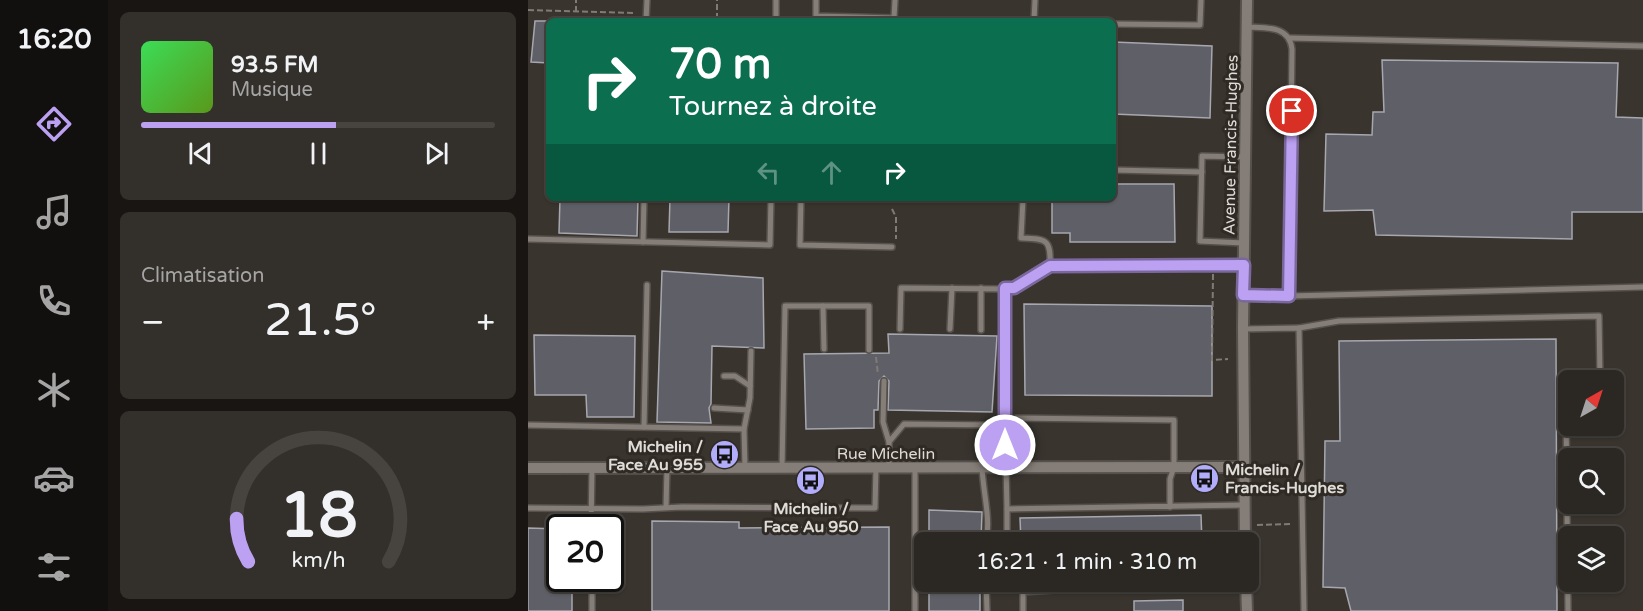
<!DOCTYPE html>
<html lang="fr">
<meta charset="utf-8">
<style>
body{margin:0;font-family:"Varela Round",sans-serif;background:#332f2a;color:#f1f3f6;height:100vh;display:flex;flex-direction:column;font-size:22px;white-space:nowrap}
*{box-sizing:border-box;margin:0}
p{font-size:20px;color:#a6a5a5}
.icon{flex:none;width:33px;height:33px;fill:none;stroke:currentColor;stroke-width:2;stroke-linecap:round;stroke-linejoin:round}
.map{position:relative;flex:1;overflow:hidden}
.sheet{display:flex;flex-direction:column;gap:12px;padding:12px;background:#181513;width:420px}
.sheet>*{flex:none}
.hud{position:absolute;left:18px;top:18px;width:570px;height:183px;border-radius:9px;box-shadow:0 2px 4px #0004,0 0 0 2px #474440;background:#0b6e4f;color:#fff;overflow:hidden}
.needle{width:39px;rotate:39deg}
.fabs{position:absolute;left:1030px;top:370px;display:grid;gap:12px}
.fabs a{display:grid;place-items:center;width:66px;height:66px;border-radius:9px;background:#2b2722;box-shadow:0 2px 4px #0004,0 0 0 2px #474440;font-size:30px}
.speed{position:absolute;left:18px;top:514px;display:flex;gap:12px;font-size:30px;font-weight:700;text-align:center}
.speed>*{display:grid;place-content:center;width:78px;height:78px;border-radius:50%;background:#2b2722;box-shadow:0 2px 4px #0004,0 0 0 2px #474440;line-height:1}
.speed .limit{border:3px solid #111;border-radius:9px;background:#fff;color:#111}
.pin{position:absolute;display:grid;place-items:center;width:51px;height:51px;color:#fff;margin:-26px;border:3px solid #fff;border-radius:50%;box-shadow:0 2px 6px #0007}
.me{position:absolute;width:66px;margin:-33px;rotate:0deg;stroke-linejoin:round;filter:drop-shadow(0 0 4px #0008)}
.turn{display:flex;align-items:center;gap:21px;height:126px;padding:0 24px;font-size:27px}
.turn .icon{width:78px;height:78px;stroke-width:2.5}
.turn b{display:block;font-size:42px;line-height:51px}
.lanes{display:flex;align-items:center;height:57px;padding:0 24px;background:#0003;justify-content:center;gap:30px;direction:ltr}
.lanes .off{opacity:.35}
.big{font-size:45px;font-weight:600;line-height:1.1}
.sheet .tile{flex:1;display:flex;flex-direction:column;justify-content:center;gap:9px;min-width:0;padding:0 21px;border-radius:9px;background:#332f2a}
.sheet .dial{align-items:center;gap:0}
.dial svg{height:156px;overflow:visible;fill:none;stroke:#474440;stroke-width:7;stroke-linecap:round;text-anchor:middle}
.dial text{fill:#f1f3f6;stroke:none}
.song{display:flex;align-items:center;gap:18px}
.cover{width:72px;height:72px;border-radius:9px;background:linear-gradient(135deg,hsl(130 70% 55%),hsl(90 70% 35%))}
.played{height:6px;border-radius:3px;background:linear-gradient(90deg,#bca0f2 55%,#474440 55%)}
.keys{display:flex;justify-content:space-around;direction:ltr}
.heat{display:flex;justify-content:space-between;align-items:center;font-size:33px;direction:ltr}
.trip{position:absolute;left:386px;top:532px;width:345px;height:60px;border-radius:9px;background:#2b2722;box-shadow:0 2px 4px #0004,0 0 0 2px #474440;font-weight:600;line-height:60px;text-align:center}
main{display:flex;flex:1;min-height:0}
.tabs{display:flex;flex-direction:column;width:108px;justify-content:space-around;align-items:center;background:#11100e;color:#a6a5a5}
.tabs .icon{width:42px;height:42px}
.tabs .selected{color:#bca0f2}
.tabs b{font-size:27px;color:#f1f3f6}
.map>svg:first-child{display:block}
.building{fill:#5f5f67;stroke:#a7a7af;stroke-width:1.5}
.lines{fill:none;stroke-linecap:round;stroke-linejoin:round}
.service-casing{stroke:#56514c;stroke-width:8}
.minor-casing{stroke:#56514c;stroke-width:14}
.path{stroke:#807b76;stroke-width:2;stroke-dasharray:6 3;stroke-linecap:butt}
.service{stroke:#857e78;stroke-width:5}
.minor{stroke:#857e78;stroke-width:10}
.route-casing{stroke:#7a689d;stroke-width:15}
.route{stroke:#bca0f2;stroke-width:10}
.labels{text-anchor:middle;stroke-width:6;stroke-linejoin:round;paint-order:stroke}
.street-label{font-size:16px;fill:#dfdbd7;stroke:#2f2a24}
.poi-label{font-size:16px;font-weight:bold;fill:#dfdbd7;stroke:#2f2a24;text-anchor:end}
</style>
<main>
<nav class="tabs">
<b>16:20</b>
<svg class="icon selected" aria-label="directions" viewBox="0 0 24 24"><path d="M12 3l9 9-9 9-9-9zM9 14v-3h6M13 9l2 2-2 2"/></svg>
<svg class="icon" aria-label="music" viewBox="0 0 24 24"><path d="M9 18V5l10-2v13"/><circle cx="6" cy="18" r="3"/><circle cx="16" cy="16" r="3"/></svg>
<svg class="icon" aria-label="phone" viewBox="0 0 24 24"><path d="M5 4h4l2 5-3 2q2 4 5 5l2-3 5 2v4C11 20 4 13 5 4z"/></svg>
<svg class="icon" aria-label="climate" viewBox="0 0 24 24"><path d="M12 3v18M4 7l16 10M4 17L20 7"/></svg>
<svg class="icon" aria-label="car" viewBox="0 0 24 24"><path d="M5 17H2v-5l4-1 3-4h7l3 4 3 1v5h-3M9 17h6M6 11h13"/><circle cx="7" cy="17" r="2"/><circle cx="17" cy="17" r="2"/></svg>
<svg class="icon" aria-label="filters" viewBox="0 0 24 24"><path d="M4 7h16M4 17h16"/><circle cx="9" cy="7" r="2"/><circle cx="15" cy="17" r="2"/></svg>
</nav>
<section class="sheet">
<div class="tile">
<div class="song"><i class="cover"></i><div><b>93.5 FM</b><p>Musique</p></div></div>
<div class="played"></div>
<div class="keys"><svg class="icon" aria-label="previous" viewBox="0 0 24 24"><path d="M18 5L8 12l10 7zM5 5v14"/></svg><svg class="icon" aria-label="pause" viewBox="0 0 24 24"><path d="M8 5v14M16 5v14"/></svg><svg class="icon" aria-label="next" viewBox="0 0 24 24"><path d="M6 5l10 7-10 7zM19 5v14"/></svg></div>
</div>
<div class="tile"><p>Climatisation</p>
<div class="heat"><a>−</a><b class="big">21.5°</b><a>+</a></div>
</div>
<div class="tile dial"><svg viewBox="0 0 100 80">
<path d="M14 69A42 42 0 1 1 86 69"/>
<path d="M14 69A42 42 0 0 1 8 47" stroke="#bca0f2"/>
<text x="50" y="56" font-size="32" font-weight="700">18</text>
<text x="50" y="72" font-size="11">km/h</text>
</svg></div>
</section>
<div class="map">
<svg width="1115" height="611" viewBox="0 0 1115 611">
<rect width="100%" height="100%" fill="#39342e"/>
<g class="building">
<polygon points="7,21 21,21 21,63 3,62"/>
<polygon points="585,42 684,46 682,118 585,114"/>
<polygon points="854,60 1090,63 1088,117 1115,118 1115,212 1044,212 1044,239 848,235 845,210 796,211 798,134 844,135 845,112 856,112"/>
<polygon points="585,184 646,184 647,242 542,242 542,233 524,233 524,198 585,198"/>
<polygon points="32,198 110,199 109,236 31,233"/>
<polygon points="142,198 201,198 200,232 141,232"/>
<polygon points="134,271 235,278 236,348 184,346 183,404 181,408 183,423 129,422"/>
<polygon points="496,304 684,306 684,396 497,395"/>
<polygon points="360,334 469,336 464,412 360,410 361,381 356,376 351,381 350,410 346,410 346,428 278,429 276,354 361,353"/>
<polygon points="6,335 107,336 106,417 59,417 58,395 7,395"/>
<polygon points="1028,339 1029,611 823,611 817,588 795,587 797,441 812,441 811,341"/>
<polygon points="401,510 454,512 453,543 401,543"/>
<polygon points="673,515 674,543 493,543 492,518"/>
<polygon points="124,521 211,522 211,528 361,527 361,611 124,611"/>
<polygon points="0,528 32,529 32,579 44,579 44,611 0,611"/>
<rect x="401" y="582" width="51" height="29"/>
<polygon points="655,600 655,611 606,611 606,601"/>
</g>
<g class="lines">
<defs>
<g id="service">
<polyline points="288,0 288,16 366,18 367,0"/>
<polyline points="118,21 119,0"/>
<polyline points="248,21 248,0"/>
<polyline points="506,21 507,0"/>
<polyline points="585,24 672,25 673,0"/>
<polyline points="761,38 1115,46"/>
<polyline points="585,170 674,172"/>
<polyline points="273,198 272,245 364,247"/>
<path d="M495 198 493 238C519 239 523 239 522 266"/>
<polyline points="0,239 242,245 243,198"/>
<polyline points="115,242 116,198"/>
<polyline points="716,243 672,241 674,156 717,157"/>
<polyline points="477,289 486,288 522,266 715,265"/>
<path d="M715 295 761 296 764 49C761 25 738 28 719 27"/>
<polyline points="761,296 1115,287"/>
<polyline points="295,306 296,349"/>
<polyline points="771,328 811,321 1071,316 1072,377 1068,381"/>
<polyline points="422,329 424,288"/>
<polyline points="715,329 771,328 776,611"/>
<polyline points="453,330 453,288"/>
<polyline points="196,376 207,376 222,386"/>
<polyline points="356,381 355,422 361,442"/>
<polyline points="186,408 220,410"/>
<polyline points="0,425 216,429 217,468"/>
<polyline points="116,427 119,285"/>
<polyline points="216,429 222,398 223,351"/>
<polyline points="361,467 361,442 376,424 466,425 477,422 477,289 373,288 372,329"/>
<path d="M454 467C455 493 463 517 458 543"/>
<polyline points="254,468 257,306 341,306 341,350"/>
<polyline points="138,507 139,468"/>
<polyline points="642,507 642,479 646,467 646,420 488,418 477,422 479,509 716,505"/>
<polyline points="0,508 115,509 154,507 347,508 348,467"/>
<polyline points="479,509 479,543"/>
<polyline points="63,528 64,468"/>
<polyline points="64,579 64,611"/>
<polyline points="458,582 459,611"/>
<polyline points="387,611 387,468"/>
<polyline points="495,611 495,592 526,590 542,582"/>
<polyline points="1040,611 1038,407 1041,405"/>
</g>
<g id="minor">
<polyline points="0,468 715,467"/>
<polyline points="717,543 715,329 719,0"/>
<polyline points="718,582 719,611"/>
</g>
</defs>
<use href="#service" class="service-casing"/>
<use href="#minor" class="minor-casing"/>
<g class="path">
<polyline points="0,10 108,13"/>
<polyline points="48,12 48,0"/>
<polyline points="189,19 189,0"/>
<polyline points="364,209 368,217 368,239"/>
<polyline points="685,274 684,360 700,359"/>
<polyline points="348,357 350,375"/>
<polyline points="729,525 762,524"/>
</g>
<use href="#service" class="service"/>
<use href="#minor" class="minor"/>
</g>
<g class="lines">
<defs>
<polyline id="route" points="477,445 477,288 486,288 522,266 716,265 715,295 761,296 764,111"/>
</defs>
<use href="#route" class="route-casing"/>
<use href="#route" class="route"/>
</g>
<defs>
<symbol id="bus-disc" viewBox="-11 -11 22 22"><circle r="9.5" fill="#b1adfa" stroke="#2f2a24"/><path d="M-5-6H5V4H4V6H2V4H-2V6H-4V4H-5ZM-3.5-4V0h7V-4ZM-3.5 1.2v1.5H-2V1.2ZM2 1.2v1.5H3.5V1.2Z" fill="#111"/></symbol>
</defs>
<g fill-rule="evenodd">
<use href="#bus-disc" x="180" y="438" width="33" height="33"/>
<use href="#bus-disc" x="660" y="462" width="33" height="33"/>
<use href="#bus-disc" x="266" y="464" width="33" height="33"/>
</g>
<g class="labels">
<g class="street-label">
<text transform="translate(702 145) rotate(-89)" y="6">Avenue Francis-Hughes</text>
<text x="358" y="459">Rue Michelin</text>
</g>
<g class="poi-label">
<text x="175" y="452">Michelin /<tspan x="175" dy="18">Face Au 955</tspan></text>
<text x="697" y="475" text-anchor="start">Michelin /<tspan x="697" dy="18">Francis-Hughes</tspan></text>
<text x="283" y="514" text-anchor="middle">Michelin /<tspan x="283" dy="18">Face Au 950</tspan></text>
</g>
</g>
</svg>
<div class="fabs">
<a><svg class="needle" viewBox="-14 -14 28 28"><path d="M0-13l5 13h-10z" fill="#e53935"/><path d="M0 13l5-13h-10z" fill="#a6a5a5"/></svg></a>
<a><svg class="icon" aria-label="search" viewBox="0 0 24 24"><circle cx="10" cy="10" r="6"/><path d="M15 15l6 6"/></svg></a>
<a><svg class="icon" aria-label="layers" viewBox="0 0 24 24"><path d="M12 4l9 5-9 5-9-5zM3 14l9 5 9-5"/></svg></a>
</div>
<div class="speed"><div class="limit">20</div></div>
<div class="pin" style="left:764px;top:111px;background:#d93025"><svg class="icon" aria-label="arrive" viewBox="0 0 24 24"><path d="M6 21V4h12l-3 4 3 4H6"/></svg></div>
<svg class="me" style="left:477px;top:445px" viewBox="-20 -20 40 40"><circle r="17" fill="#bca0f2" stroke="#fff" stroke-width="3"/><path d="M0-11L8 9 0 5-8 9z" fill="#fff"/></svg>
<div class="trip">16:21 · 1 min · 310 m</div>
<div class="hud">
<div class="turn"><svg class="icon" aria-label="right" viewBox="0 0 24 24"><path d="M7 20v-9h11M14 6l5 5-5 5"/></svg><div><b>70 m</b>Tournez à droite</div></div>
<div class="lanes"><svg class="icon off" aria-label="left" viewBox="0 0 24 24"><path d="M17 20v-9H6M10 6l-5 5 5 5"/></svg><svg class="icon off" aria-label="ahead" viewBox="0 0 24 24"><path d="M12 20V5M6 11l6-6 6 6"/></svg><svg class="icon" aria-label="right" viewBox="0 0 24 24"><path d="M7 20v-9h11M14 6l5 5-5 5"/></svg></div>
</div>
</div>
</main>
